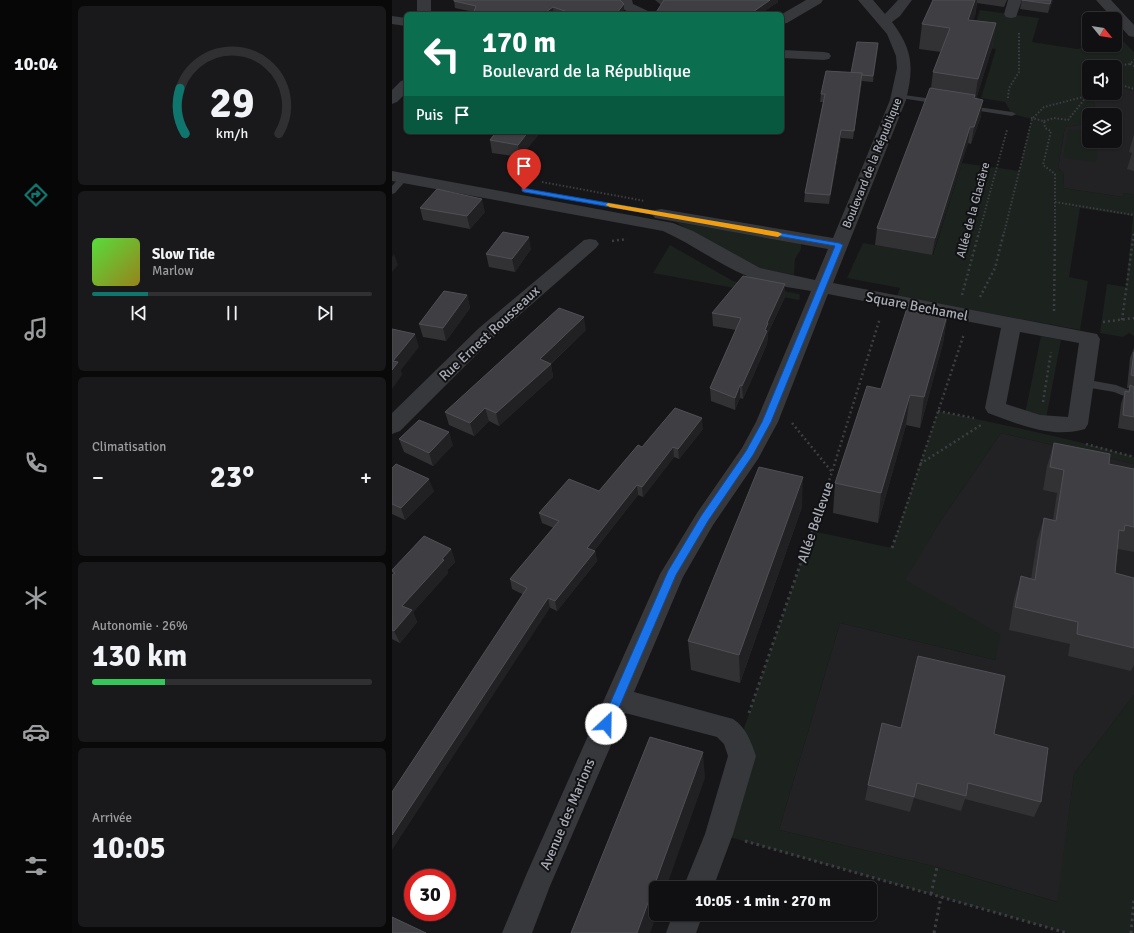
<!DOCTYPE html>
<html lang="fr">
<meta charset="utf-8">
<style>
body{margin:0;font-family:Signika,sans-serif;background:#19191b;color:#f1f3f6;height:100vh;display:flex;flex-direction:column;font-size:15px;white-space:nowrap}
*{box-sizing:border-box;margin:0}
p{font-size:13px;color:#9c9d9f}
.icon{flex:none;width:22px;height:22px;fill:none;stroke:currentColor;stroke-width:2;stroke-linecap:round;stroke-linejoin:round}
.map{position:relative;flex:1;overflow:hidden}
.drawer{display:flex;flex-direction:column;gap:6px;padding:6px;background:#09090a;width:320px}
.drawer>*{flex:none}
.top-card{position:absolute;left:12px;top:12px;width:380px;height:122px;border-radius:6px;box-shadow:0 1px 3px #0004,0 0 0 1px #303032;background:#0b6e4f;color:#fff;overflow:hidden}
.needle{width:26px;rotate:120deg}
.controls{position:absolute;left:690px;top:12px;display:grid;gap:8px}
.controls a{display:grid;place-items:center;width:40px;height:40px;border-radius:6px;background:#101012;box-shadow:0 1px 3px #0004,0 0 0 1px #303032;font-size:20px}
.speed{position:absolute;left:12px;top:869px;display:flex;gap:8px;font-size:20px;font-weight:700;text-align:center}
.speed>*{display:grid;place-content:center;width:52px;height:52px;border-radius:50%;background:#101012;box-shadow:0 1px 3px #0004,0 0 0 1px #303032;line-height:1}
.speed .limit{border:6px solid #d22;background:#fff;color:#111}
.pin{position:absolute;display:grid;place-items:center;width:34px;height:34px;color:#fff;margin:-41px -17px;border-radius:50% 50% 50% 0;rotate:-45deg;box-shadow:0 0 4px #0007}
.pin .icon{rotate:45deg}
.me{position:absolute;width:44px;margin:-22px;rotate:24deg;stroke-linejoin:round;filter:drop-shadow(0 0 3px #0008)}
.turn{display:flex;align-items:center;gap:14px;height:84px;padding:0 12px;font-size:18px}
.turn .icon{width:52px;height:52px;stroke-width:2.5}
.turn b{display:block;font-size:28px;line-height:34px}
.then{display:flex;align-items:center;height:38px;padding:0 12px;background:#0003;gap:8px;font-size:15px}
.big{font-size:30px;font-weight:700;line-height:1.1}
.drawer .card{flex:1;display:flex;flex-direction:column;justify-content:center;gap:6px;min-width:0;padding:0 14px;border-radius:6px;background:#19191b}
.drawer .dial{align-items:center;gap:0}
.dial svg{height:104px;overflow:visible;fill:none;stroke:#303032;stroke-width:7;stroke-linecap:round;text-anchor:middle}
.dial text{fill:#f1f3f6;stroke:none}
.song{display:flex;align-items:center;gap:12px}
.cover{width:48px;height:48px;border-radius:6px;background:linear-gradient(135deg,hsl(110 70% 55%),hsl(50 70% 35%))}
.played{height:4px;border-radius:2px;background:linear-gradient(90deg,#0f766e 20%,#303032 20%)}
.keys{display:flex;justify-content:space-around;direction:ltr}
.heat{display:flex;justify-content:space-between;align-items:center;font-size:22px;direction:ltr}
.charge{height:6px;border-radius:3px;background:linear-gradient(90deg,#34c759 26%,#303032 0)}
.trip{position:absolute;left:257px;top:881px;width:228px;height:40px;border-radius:6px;background:#101012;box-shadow:0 1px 3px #0004,0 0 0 1px #303032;font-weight:700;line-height:40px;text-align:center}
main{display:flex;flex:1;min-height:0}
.tabs{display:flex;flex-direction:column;width:72px;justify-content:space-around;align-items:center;background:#060607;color:#9c9d9f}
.tabs .icon{width:28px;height:28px}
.tabs .on{color:#0f766e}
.tabs b{font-size:18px;color:#f1f3f6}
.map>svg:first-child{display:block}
.built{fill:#222224;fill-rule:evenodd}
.green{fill:#1c221e}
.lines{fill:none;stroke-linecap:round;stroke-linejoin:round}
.path-far2{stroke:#3d3e43;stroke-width:2;stroke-dasharray:1.5 2;stroke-linecap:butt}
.path-far1{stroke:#3d3e43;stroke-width:2.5;stroke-dasharray:2 3;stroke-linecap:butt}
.path{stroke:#3d3e43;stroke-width:3;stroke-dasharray:2.5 3.5;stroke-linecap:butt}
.lane{fill:#37383c;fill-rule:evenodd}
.street{fill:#37383c;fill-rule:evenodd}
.wall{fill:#323235}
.shaded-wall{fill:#212123}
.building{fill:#3f3f43;stroke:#4f5055}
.route{fill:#1a73e8;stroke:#114b97}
.slow{fill:#f59e0b}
.labels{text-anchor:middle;stroke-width:4;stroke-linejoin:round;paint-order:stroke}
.far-street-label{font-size:12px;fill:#a9acb6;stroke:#111113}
.street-label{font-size:14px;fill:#a9acb6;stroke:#111113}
</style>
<main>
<nav class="tabs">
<b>10:04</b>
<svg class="icon on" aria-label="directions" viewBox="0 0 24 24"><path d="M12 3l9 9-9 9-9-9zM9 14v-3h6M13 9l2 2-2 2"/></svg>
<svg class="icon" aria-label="music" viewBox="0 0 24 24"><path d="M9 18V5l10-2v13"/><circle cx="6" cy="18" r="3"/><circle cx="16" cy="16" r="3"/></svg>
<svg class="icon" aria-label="phone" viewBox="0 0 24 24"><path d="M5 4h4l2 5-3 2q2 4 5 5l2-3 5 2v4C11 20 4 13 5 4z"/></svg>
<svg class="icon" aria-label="climate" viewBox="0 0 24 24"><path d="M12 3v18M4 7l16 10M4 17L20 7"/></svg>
<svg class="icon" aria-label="car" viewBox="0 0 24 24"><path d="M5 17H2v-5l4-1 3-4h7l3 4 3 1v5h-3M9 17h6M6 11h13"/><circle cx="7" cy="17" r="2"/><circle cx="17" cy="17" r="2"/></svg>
<svg class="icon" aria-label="filters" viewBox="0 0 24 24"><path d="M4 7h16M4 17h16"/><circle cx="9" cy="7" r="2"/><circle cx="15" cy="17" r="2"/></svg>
</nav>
<section class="drawer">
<div class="card dial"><svg viewBox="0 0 100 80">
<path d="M14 69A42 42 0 1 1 86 69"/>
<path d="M14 69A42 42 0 0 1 10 34" stroke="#0f766e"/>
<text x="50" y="56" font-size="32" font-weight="700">29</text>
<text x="50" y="72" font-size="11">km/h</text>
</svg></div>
<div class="card">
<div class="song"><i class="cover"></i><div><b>Slow Tide</b><p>Marlow</p></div></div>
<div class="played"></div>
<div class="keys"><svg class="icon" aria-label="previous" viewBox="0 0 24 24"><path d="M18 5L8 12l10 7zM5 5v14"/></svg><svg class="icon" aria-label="pause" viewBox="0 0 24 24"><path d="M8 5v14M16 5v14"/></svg><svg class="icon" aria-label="next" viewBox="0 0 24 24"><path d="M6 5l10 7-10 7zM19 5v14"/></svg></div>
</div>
<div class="card"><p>Climatisation</p>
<div class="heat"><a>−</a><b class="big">23°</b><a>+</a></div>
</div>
<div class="card"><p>Autonomie · 26%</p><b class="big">130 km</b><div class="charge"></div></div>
<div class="card"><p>Arrivée</p><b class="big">10:05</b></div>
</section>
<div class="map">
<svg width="742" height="933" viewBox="0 0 742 933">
<rect width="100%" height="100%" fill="#161618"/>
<g class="built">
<path d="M723 86 742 91V195L732 193 731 197 671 188 672 173 666 168 673 127 694 124 697 122 693 116 703 105 701 102 706 93H723ZM697 115H723V141H697Z"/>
<polygon points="609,433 742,464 742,695 682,774 666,902 541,866 387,830 448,623 603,660 608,635 512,580 547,523"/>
</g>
<g class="green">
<polygon points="588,10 647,18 640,42 685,49 710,45 723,45 723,43 732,42 742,52 742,91 723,86 723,67 697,67 697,93 706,93 701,102 703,105 696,115 693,116 697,122 694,124 673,127 666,168 669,171 672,172 671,188 731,197 732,193 742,195 742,336 737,333 731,337 708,333 715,284 734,287 741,216 688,208 677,277 696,281 688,330 505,296 508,288 455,278 471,243 541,255 570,163 627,171 640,119 620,114 613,102 589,98 604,49 576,46"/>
<polygon points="676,129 697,132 697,141 706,141 704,162 671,158"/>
<polygon points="283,222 409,243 409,249 403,259 402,275 373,271"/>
<polygon points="278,245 341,281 407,294 408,296 407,300 261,273"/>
<polygon points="649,336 669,340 654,419 633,414"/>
<path d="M546 411C612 425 678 438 742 457V464L609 433 547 523 513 580 609 635 603 660 448 623 387 830 541 866 665 902 682 774 742 695V933H675L327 834 347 743 420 531 500 548Z"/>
</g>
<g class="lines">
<g class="path-far2">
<polyline points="738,64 742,66"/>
<polyline points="719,67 738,64 742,60"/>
<polyline points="723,83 742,89"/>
<polyline points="616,98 617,88 627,72 627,31"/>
<polyline points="639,118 652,121 653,128 659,131 651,165 663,174 663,233"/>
<polyline points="652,121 662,118 676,120 695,96"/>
<polyline points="150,182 253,201"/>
<polyline points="663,202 742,215"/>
<polyline points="587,233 615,130"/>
<polyline points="612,233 640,119 652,107 695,96 697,92"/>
</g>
<g class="path-far1">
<polyline points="220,241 235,239"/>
<polyline points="570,295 587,232"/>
<polyline points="588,297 603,268 612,232"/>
<polyline points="662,311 663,232"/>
<polyline points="730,320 742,232"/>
<polyline points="711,322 742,318"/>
<polyline points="651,402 659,352"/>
<polyline points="546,411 582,418"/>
<polyline points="400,423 440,472"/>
<polyline points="694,444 742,457"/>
<polyline points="528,464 589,425"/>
<polyline points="418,537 440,472 488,318"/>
<polyline points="504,537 572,334"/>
</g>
<g class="path">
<polyline points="500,548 504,536"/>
<polyline points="357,713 418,536"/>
<polyline points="353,841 675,933"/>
<polyline points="539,894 545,867"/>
<polyline points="542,933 549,897"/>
<polyline points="739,933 742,899"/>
</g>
<g class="lane">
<polygon points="505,94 548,100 552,102 548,104 508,98 505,98"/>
<polygon points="572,105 620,112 624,114 620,116 575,109 571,107"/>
<polygon points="12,175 16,178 3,193 0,194 0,186 9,176"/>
<polygon points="691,379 724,385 742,392 742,400 722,392 687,386 686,383 687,380"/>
</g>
<g class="street">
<rect x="25" y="0" width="14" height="14"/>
<path d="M226 0H240L241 4 256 11 258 14C244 14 231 15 226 0Z"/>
<polygon points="414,0 431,0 429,3 395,23 390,24 390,14"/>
<path d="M466 0H481L493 14 506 0H520L508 16 500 22C521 50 522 67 514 100L441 283 705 334 708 339 696 424 693 429C660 439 626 424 596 413L593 408 609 328 436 294 386 422 366 459 321 525 291 577 242 692 341 719C354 727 359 742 364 756L341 834 321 888H291L313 834 336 756 332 744 325 737 233 713 158 886 140 933H110L135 873 268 574 305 513 350 448 364 422 419 291C398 287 375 285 355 276 326 264 300 244 271 231L0 181V171L281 223 301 231 368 268 423 280 436 249 269 219 263 218 260 214 263 210 269 209 441 238 498 100 505 68 504 56 495 34ZM628 332 687 343 676 417 648 415 614 404Z"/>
<polygon points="616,0 630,0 624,17 619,18 614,17 612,14"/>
<polygon points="704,0 719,0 742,25 742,37 737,36"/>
<polygon points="0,16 14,18 14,26 0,24"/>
<polygon points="390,50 432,52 437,53 439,56 437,59 432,60 390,58"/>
<polygon points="14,79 14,93 5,102 0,104 0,90 9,81"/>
<polygon points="198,239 204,240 207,244 204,248 101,338 8,431 0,434 0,413 87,328 192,240"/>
<polygon points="281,914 311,914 304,933 274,933"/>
</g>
</g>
<g class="wall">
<polygon points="62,0 232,4 232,11 230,14 81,14 82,12 63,8"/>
<polygon points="263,0 386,0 386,2 368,14 263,14 269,5"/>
<polygon points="541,0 615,0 612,7 585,3 583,16 581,20 604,23 600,48 584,99 589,116 579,144 576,143 540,255 483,245 485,228 539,88 541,72 549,52 527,49 530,24"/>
<polygon points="630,0 661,0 656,13 628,9"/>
<polygon points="486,43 481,82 470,81 461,139 449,138 437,204 412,202 413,193 431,102 428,102 429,94 459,73"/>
<polygon points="104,132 147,132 147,134 128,157 100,153 98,140"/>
<polygon points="742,134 742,171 735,169 740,153 737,152"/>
<polygon points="28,208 93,212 78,229 31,220"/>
<polygon points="139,249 123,272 97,267 94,254"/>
<polygon points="393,284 393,297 376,333 375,344 351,399 348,398 343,410 319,401 318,388 344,330 321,326 320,313"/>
<polygon points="75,295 78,308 54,341 31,337 27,324"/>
<polygon points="556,312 551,343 528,428 514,425 486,523 441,513 443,483 489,389"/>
<polygon points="194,330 159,364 161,377 107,426 97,421 82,436 57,425 53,412"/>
<polygon points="742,348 742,431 726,428 729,404 733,391 736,392 737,388 735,388 738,358"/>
<polygon points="311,429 287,459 282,457 251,497 246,495 202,551 203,551 205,561 165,611 120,589 118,579 162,528 150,523 147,513 207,491 250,447"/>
<polygon points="7,439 61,445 41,466 12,452"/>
<polygon points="662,443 717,464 742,469 742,552 726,549 723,573 742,578 742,665 739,671 676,656 678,644 617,630 622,599 629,576 639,579 645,541 652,518 661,520 665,493 651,490 655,466"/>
<polygon points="0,468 42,491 13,520 0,514"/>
<polygon points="410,507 348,683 299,670 296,641"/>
<polygon points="59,549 63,562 55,570 56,573 21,612 25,622 8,643 0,639 0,575 1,575 0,570"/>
<polygon points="509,728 602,734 649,802 642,817 573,799 569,811 522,798 518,812 473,800 476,785"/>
</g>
<g class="shaded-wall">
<polygon points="378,0 386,0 386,2 368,14 358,14"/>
<polygon points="583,0 585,0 583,16 572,45 576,20"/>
<polygon points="659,0 661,0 656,13 658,4"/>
<polygon points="232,4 232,11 230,14 224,14"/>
<polygon points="161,7 162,14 151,14"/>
<polygon points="604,23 600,48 582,105 586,79"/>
<polygon points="486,43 486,49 481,82 481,76"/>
<polygon points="470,73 470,81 461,139 462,131"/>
<polygon points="591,100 589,116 579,144 582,127"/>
<polygon points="578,127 576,143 540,255 543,238"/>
<polygon points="449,130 449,138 437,204 438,195"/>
<polygon points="136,132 147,132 147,134 128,157 126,145"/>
<polygon points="90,199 93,212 78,229 75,216"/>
<polygon points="137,237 139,249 123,272 120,259"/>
<polygon points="2,254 6,265 0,272 0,257"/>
<polygon points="393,284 393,297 376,333 375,344 351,399 350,386 373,330 375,323"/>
<polygon points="75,295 78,308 54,341 51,328"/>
<polygon points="556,312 551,343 528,428 532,397"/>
<polygon points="192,317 194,330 154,368 159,364 161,377 107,426 104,413 148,359"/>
<polygon points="23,334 27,347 9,370 10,375 0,389 0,370 1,361"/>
<polygon points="348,385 348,398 343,410 343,398"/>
<polygon points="518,395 514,425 486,523 489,493"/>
<polygon points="93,408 97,421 82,436 78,423"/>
<polygon points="310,418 311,429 287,459 286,449"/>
<polygon points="57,432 61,445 41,466 37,453"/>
<polygon points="281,447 282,457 251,497 250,487"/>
<polygon points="411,477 410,507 348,683 347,655"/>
<polygon points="37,479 42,491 13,520 9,508"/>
<polygon points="245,485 246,495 197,557 195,548"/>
<polygon points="59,549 63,562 55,570 56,573 21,612 25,622 8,643 2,631 10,606"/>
<polygon points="203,551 205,561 165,611 163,601"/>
<polygon points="156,598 158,608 0,850 0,835"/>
<polygon points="311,752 313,778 274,888 264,888 264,914 265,914 258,933 245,933"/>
</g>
<g class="building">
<polygon points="62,0 228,0 232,4 224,14 182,14 161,7 151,14 81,14 84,6 62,1"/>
<polygon points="272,0 378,0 358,14 263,14"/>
<polygon points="541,0 583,0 576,20 604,23 586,79 541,72 558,28 530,24"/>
<polygon points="630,0 659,0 658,4"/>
<polygon points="465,42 486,43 481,76 470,75 470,73 459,73"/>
<polygon points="434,71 470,73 462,131 449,130 438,195 413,193 433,94 429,94"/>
<polygon points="538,88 583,95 582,98 591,100 582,127 578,127 543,238 485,228"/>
<polygon points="104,132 136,132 126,145 98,140"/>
<polygon points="45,189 90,199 75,216 28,208"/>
<polygon points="111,232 137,237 120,259 94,254"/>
<polygon points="351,276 393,284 375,323 376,323 373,330 375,331 350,386 348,385 343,398 318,388 349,318 320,313"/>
<polygon points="52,291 75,295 51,328 27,324"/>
<polygon points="516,305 556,312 532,397 518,395 489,493 443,483 475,386 489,389"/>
<polygon points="167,308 192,317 148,359 159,364 104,413 93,408 78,423 53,412"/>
<polygon points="0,329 23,334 1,361 6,362 0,370"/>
<polygon points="742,352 742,376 739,375"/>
<polygon points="738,385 742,387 742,417 731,415 733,391 737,392"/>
<polygon points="283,408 310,418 286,449 281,447 250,487 245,485 195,548 203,551 163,601 156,598 0,835 0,792 135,588 118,579 167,521 147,513 177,479 207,491 246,445 250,447"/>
<polygon points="27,420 57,432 37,453 7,439"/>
<polygon points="662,443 718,454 717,464 742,469 742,527 733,525 732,531 727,530 723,573 742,578 742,648 685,634 686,622 623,607 629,576 643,580 652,518 664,521 672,470 658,467"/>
<polygon points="4,464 37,479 9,508 0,504 0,468"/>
<polygon points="367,467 411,477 347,655 296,641"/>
<polygon points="32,536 59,549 50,559 52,560 10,606 20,610 2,631 0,630 0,575 3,573 0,571 0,570"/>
<polygon points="526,656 613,676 602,734 656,748 649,802 576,783 574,796 525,783 522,797 476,785 490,723 509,728"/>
<polygon points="258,737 311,752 245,933 179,933"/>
<polygon points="0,917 34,933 0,933"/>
</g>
<polygon class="route" points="130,188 447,243 451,245 379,422 361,455 316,521 284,575 220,724 218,728 214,729 210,728 209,724 276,571 309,516 354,451 370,422 443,246 132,192 130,191"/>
<polygon class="slow" points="216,203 386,232 390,234 386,237 218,207 214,205"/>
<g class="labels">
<g class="far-street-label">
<text transform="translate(480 163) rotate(-68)" y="4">Boulevard de la République</text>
<text transform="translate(581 210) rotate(-75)" y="4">Allée de la Glacière</text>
</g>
<g class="street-label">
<text transform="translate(525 306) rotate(11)" y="5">Square Bechamel</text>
<text transform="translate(97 333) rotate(-43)" y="5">Rue Ernest Rousseaux</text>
<text transform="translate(423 522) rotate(-71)" y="5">Allée Bellevue</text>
<text transform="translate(175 814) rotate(-67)" y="5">Avenue des Marions</text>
</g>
</g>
</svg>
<div class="controls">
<a><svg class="needle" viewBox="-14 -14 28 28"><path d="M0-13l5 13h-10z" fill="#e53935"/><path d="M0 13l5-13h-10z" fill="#9c9d9f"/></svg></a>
<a><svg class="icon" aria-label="sound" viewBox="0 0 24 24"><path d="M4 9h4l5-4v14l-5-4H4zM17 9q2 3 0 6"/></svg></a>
<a><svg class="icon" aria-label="layers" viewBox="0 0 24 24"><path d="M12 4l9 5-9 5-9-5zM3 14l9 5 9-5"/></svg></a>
</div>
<div class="speed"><div class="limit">30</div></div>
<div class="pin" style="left:132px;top:190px;background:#d93025"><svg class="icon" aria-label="arrive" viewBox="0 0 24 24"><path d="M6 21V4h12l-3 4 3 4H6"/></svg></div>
<svg class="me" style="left:214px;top:724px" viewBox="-20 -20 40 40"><circle r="19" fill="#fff"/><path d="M0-13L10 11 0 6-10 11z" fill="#1a73e8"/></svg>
<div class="trip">10:05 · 1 min · 270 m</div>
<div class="top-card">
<div class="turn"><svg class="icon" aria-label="left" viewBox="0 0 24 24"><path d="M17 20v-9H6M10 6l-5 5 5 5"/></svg><div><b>170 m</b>Boulevard de la République</div></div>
<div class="then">Puis<svg class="icon" aria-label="arrive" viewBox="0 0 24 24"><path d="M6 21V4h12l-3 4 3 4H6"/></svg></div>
</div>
</div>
</main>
